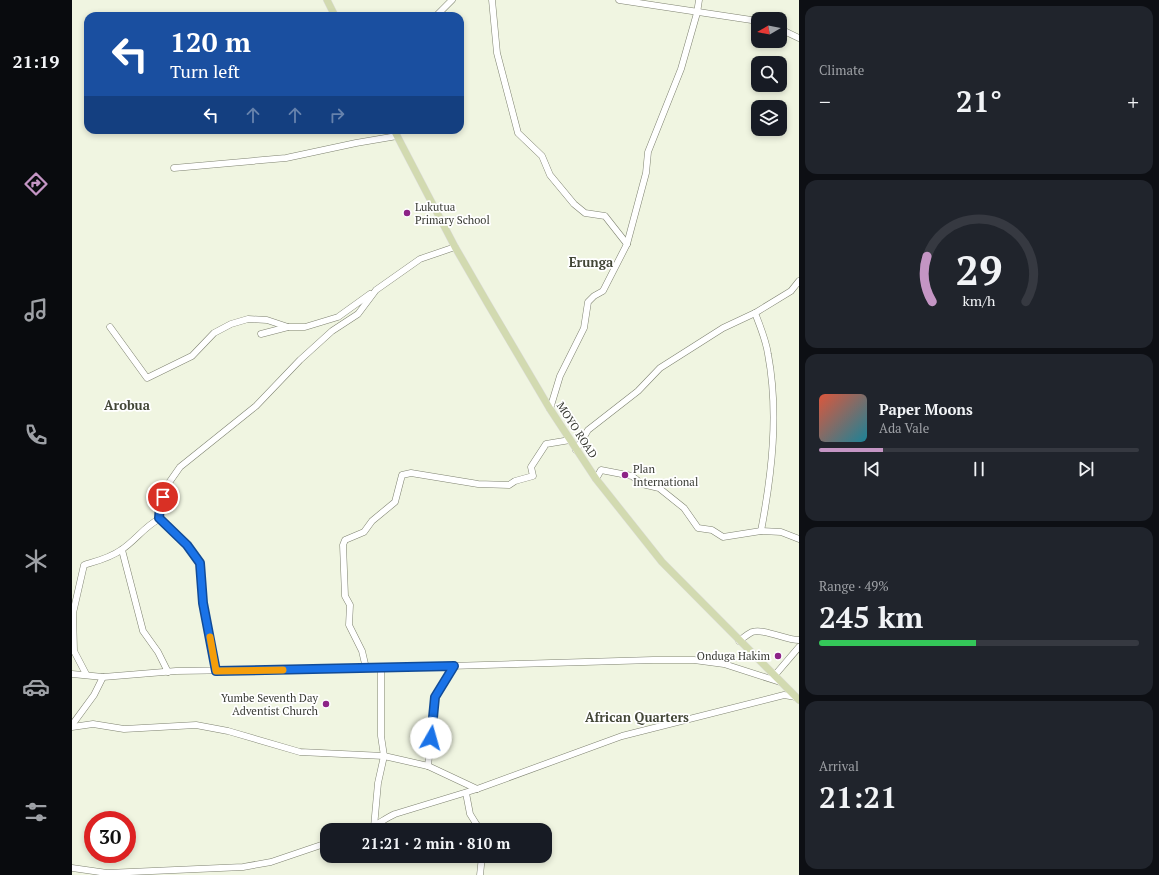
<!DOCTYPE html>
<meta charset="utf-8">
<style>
body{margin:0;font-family:"PT Serif",serif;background:#20242c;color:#f1f3f6;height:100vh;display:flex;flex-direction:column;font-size:15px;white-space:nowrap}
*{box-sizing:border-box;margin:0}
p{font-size:13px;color:#9ea1a6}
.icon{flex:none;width:22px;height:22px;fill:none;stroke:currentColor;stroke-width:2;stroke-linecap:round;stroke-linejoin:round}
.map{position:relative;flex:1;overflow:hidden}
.panel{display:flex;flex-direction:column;gap:6px;padding:6px;background:#0d0f14;width:360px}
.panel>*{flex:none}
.hud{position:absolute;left:12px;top:12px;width:380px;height:122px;border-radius:12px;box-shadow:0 2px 6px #0003;background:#1a4fa0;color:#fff;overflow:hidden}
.needle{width:26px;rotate:260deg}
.controls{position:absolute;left:679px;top:12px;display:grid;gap:8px}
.controls a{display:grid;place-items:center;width:36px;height:36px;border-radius:8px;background:#171b24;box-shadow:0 2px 6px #0003;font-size:20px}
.speed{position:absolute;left:12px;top:811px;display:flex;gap:8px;font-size:20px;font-weight:700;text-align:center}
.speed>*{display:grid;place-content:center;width:52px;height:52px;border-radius:50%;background:#171b24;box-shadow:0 2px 6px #0003;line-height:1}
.speed .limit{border:6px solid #d22;background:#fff;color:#111}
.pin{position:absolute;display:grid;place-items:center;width:34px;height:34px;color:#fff;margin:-17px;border:2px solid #fff;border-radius:50%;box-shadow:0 1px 4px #0007}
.me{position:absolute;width:44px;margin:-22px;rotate:7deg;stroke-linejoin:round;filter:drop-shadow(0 0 3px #0008)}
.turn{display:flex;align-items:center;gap:14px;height:84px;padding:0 20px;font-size:18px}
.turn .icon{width:52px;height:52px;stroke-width:2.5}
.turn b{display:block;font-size:28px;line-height:34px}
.lanes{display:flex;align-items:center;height:38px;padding:0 20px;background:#0003;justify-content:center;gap:20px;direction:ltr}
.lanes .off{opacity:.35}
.big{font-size:30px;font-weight:700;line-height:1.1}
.panel .widget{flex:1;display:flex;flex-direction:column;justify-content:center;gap:6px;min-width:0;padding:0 14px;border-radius:12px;background:#20242c}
.panel .dial{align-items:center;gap:0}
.dial svg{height:104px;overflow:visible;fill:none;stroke:#363941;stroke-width:7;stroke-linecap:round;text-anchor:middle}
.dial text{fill:#f1f3f6;stroke:none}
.song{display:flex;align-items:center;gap:12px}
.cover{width:48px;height:48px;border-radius:6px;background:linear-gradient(135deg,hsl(10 70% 55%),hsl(190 70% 35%))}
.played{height:4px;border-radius:2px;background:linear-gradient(90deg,#c495c4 20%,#363941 20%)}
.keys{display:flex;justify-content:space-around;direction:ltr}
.heat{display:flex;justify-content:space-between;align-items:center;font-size:22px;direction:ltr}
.charge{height:6px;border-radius:3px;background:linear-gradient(90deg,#34c759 49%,#363941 0)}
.trip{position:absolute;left:248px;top:823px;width:232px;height:40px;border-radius:12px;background:#171b24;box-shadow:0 2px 6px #0003;font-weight:700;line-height:40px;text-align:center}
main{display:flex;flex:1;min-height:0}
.tabs{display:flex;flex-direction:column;width:72px;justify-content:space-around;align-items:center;background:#090b0e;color:#9ea1a6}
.tabs .icon{width:28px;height:28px}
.tabs .on{color:#c495c4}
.tabs b{font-size:18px;color:#f1f3f6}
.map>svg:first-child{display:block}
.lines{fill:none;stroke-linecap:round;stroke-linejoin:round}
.minor-casing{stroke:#7e8270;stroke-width:7}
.major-casing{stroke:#dfdfde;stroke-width:8}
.minor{stroke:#fff;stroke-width:6}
.major{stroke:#d2dab0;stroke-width:7}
.route-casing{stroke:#114b97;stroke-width:10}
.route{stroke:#1a73e8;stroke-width:7}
.slow{stroke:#f59e0b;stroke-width:7}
.poi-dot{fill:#8d2387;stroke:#fff;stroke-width:1.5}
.labels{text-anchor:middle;stroke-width:3.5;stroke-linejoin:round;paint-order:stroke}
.poi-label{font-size:11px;fill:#373932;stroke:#fff;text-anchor:start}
.street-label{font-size:11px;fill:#373932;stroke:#fff}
.quarter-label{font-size:13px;font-weight:bold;fill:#424636;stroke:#fff}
</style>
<main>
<nav class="tabs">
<b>21:19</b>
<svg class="icon on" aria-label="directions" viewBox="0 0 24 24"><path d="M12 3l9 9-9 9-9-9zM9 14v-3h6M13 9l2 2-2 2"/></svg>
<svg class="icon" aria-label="music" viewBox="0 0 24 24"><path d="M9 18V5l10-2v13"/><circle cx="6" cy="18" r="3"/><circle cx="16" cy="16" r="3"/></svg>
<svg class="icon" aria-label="phone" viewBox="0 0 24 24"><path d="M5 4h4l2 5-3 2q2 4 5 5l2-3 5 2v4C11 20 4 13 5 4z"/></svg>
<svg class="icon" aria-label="climate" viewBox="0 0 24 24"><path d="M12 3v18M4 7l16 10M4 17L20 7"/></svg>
<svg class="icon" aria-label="car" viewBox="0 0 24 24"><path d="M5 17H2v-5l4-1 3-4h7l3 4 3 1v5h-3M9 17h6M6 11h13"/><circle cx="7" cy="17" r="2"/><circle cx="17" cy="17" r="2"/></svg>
<svg class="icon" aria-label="filters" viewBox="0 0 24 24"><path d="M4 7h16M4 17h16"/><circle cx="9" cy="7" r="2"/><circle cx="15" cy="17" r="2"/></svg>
</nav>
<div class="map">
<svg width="727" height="875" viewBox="0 0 727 875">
<rect width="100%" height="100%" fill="#f0f5e1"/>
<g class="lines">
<defs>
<g id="minor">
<polyline points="420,0 425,53 446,133 470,156 478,175 502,204 513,213 533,216 555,244"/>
<polyline points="547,0 686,21"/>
<polyline points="364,16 380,0"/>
<polyline points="708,29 727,38"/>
<polyline points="102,168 214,158 284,143 325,136"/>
<path d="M683 313C688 326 694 340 696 354 707 413 700 473 689 531"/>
<polyline points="38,327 75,378 120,356 142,333 159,324 176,319 195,320 216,327"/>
<polyline points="189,334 216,327 233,327 266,317 298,294"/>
<polyline points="478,409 488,376 512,328 516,302 522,296 531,291 555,244 574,173 576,152 609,69 625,13 627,0"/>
<polyline points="504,450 516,430 566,391 588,368 651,328 683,313 719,291 727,281"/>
<polyline points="524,479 529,470 560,476 570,484 587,488 612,508 626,528 640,530 651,537 689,531 709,532 727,539"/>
<polyline points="50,550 71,631 86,652 96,672"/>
<path d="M667 641C671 638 676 634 680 632 692 628 713 640 727 640"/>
<polyline points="294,668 290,651 277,625 278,605 273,596 271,545 273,540 292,532 300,521 323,502 330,475 339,473 406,484 437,485 443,481 461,476 459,467 474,444 498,440"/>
<polyline points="144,671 131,603 128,563 115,545 87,519 88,506 94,487 108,467 184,406 228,360 260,331 286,314 304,290 348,259 383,247"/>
<polyline points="0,674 31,677 104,671 309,668 581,660 622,660 652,664 708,682"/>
<path d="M14 674 2 651 1 613 12 565C25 561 38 558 49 550 63 541 72 527 87 519"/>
<polyline points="703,675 727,647"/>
<polyline points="0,725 22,695 31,677"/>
<polyline points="0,727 21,724 52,729 124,725 156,731 228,752 312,756 356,766 405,789"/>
<polyline points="356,766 363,697 382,666"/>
<polyline points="394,793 398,814 408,830"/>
<polyline points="302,827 306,783 312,756 309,736 309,668"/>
<path d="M293 830C304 826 312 819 323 814L405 789 550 736 712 695 724 697"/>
<polyline points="0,868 35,873 171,867 199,862 255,843"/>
<polyline points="408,875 410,856"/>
</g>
<g id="major">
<polyline points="255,0 263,16"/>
<polyline points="322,130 383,247 416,304 478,409 524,479 590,562 727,700"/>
</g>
</defs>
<use href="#minor" class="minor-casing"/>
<use href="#major" class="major-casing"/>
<use href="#minor" class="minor"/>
<use href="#major" class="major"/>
</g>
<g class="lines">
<defs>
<polyline id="route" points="91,497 88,506 87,518 115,545 128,563 131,603 144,671 382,666 363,697 359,738"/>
</defs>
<use href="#route" class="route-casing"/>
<use href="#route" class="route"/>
<polyline class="slow" points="138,637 144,671 211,670"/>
</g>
<g class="poi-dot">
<circle cx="335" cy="213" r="4"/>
<circle cx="553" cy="475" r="4"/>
<circle cx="706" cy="656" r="4"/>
<circle cx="254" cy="704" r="4"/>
</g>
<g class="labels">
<g class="poi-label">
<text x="343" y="211">Lukutua<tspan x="343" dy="13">Primary School</tspan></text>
<text x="561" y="473">Plan<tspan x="561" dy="13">International</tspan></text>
<text x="698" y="660" text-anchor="end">Onduga Hakim</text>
<text x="246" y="702" text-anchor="end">Yumbe Seventh Day<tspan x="246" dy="13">Adventist Church</tspan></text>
</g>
<g class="street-label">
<text transform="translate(505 430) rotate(57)" y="4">MOYO ROAD</text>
</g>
<g class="quarter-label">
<text x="519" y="267">Erunga</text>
<text x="55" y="410">Arobua</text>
<text x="565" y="722">African Quarters</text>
</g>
</g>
</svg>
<div class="controls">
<a><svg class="needle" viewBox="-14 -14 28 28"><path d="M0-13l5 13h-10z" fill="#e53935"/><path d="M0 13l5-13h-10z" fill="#9ea1a6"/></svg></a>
<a><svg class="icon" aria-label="search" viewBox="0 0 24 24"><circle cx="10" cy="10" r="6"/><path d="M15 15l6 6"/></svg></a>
<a><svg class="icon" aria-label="layers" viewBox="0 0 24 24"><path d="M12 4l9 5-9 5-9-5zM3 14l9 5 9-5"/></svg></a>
</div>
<div class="speed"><div class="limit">30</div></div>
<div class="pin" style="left:91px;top:497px;background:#d93025"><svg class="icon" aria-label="arrive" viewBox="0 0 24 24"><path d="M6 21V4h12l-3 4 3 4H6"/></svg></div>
<svg class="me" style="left:359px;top:738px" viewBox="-20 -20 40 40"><circle r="19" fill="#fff"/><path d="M0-13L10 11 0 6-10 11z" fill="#1a73e8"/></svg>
<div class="trip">21:21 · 2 min · 810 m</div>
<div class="hud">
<div class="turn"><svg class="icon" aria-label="left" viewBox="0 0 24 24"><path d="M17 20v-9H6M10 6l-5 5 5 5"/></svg><div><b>120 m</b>Turn left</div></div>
<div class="lanes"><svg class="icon" aria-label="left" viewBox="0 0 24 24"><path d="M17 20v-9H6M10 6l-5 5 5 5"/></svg><svg class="icon off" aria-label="ahead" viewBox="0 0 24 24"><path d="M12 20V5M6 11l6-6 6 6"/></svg><svg class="icon off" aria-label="ahead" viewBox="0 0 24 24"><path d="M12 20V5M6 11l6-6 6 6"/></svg><svg class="icon off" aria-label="right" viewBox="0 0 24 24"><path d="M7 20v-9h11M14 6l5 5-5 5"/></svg></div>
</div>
</div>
<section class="panel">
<div class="widget"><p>Climate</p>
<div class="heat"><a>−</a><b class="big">21°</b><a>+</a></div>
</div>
<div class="widget dial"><svg viewBox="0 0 100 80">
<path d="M14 69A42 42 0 1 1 86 69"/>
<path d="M14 69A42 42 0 0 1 10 34" stroke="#c495c4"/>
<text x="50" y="56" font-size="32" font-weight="700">29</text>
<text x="50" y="72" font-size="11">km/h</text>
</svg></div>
<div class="widget">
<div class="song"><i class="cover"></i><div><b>Paper Moons</b><p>Ada Vale</p></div></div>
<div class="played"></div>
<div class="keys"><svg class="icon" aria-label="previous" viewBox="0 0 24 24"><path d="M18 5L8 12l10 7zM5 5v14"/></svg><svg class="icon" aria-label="pause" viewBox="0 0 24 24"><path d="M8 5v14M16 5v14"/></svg><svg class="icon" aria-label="next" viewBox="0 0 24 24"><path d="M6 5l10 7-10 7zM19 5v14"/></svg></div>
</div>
<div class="widget"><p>Range · 49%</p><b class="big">245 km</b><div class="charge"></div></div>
<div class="widget"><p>Arrival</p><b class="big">21:21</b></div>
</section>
</main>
